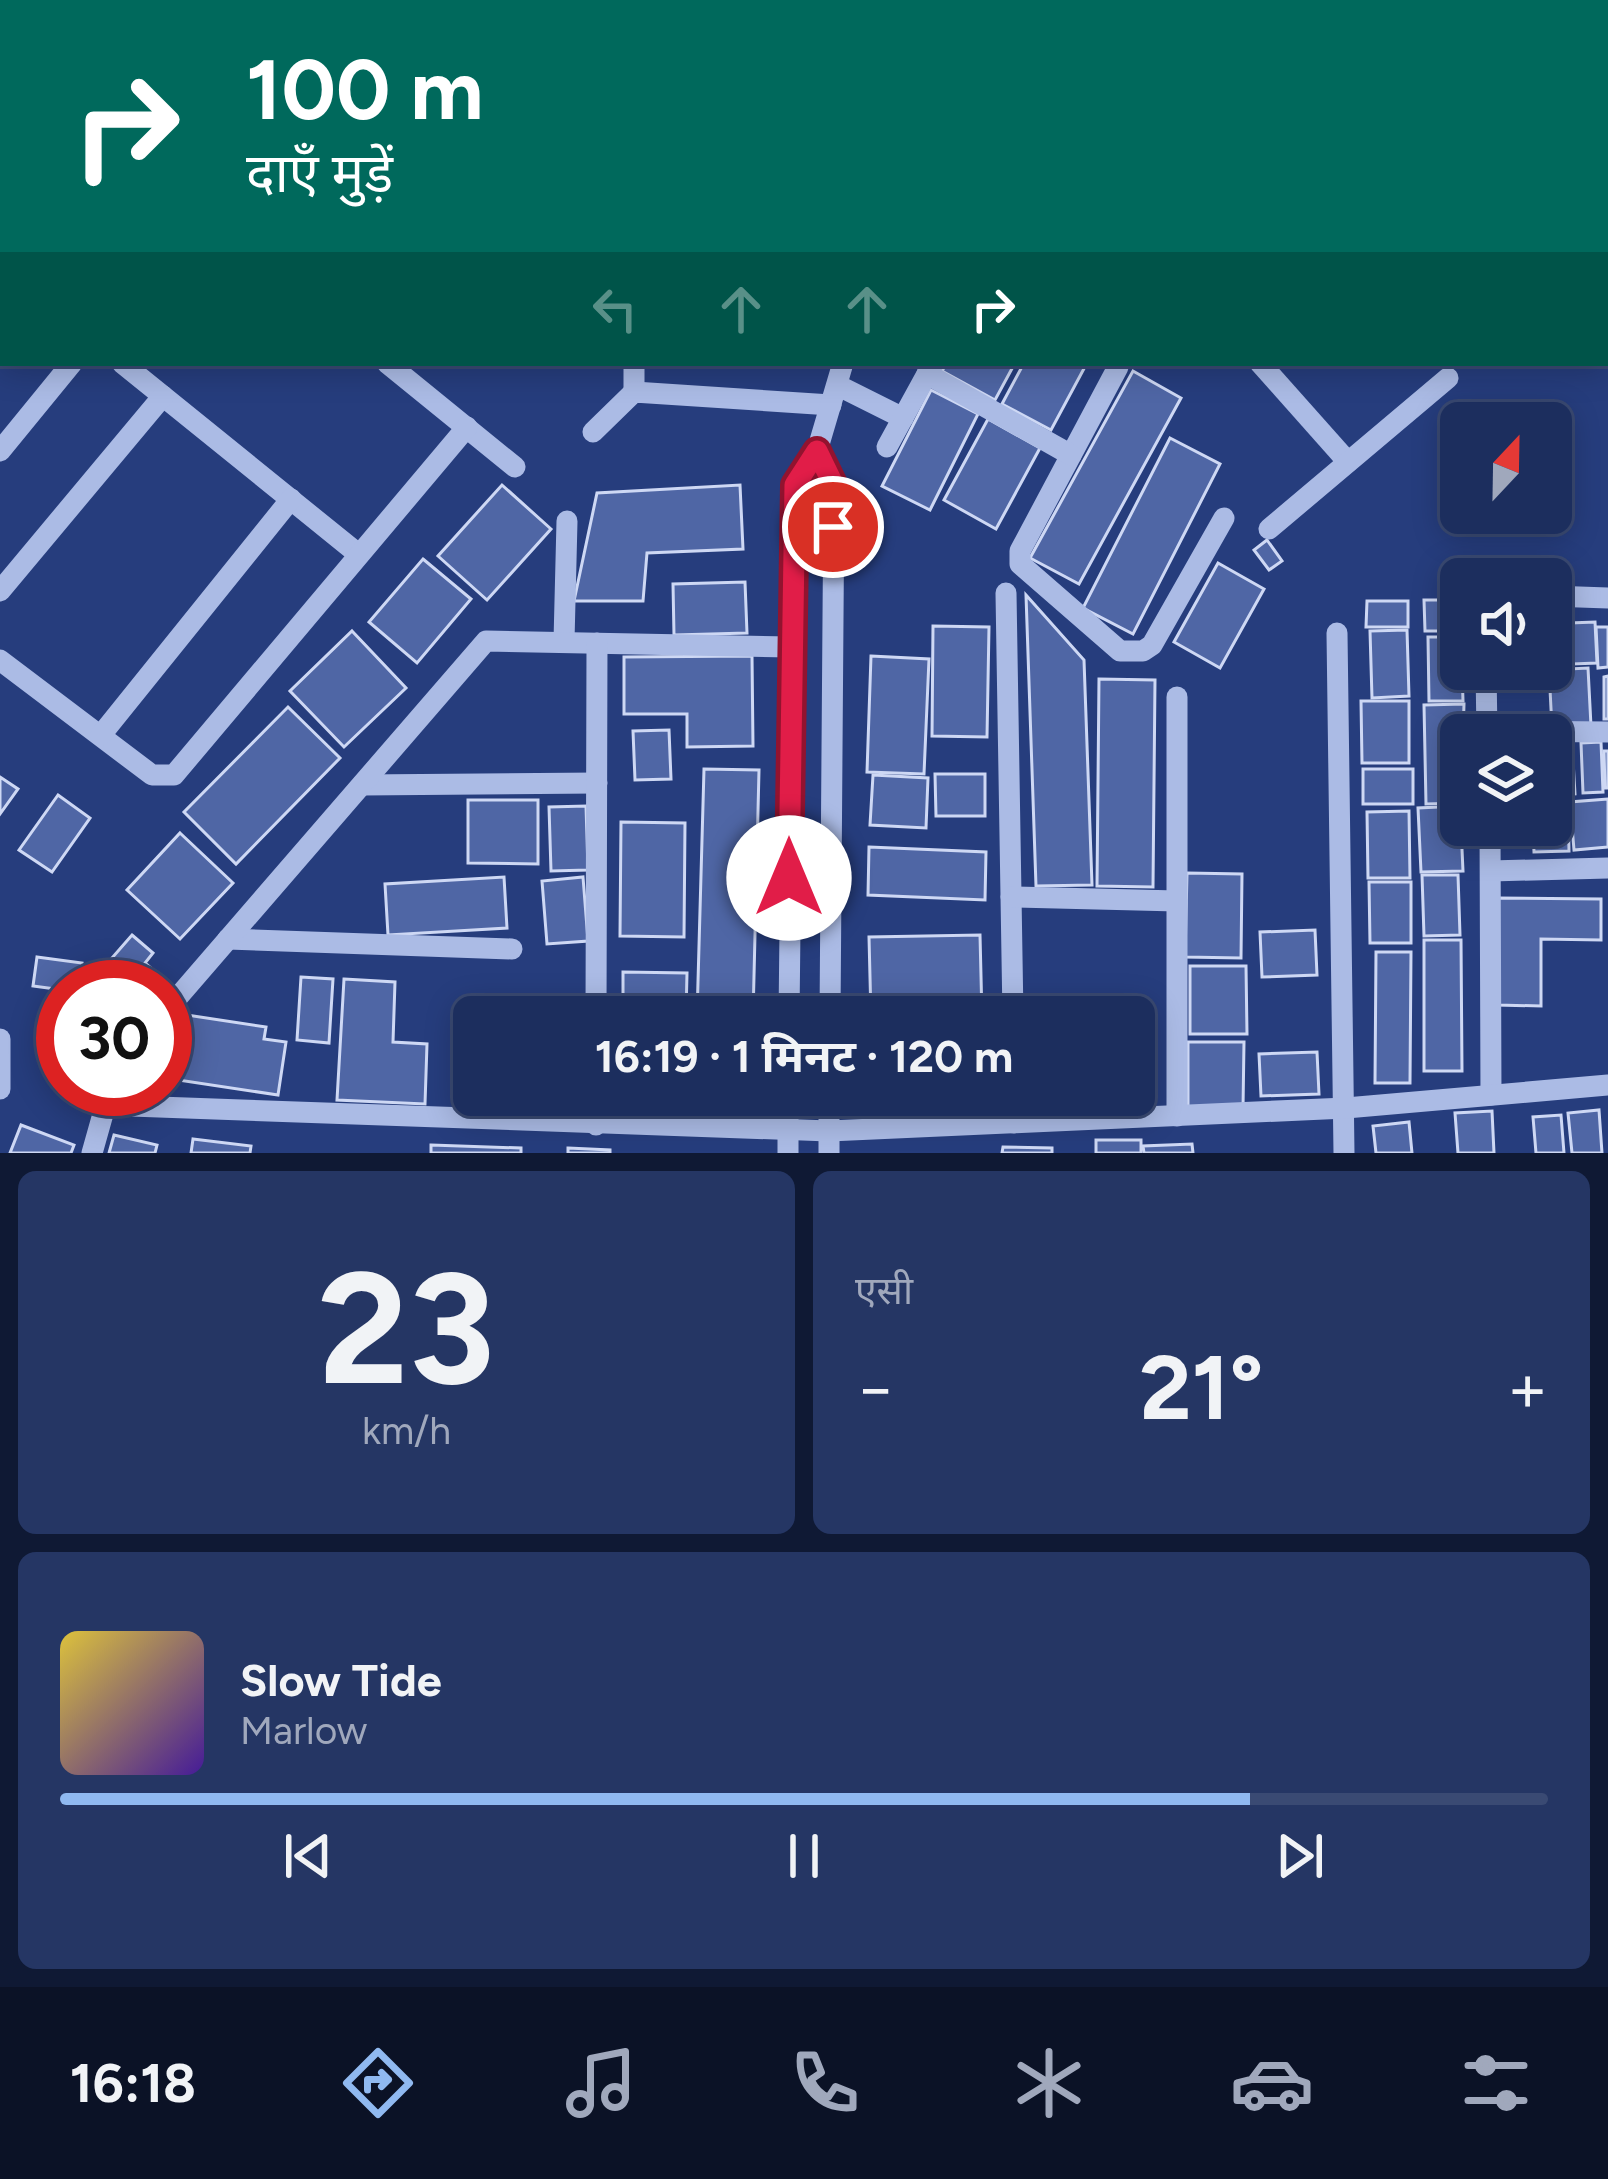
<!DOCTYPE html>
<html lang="hi">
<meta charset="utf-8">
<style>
body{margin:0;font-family:Figtree,"Noto Sans Devanagari",sans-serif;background:#253664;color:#f1f3f6;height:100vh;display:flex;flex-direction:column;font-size:45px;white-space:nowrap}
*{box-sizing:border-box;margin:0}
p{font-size:39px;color:#a0a8bc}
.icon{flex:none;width:66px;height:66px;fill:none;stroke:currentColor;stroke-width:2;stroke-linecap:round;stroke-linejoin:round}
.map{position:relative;height:1153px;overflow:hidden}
.sheet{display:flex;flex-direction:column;gap:18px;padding:18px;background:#0f1934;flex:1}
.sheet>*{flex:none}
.top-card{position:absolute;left:0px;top:0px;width:1608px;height:366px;box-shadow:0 6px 30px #0003,0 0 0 3px #3a4a73;background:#00695c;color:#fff;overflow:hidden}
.needle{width:78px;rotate:22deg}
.tools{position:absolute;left:1440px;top:402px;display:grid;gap:24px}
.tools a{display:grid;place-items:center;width:132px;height:132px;border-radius:18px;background:#1c2e5e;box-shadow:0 6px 30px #0003,0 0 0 3px #3a4a73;font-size:60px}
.speed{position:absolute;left:36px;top:960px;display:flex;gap:24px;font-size:60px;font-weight:700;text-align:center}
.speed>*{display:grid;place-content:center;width:156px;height:156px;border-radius:50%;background:#1c2e5e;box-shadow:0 6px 30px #0003,0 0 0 3px #3a4a73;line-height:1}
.speed .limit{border:18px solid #d22;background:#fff;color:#111}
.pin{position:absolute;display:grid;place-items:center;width:102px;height:102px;color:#fff;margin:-51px;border:6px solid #fff;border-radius:50%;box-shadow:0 3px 12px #0007}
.me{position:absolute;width:132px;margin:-66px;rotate:0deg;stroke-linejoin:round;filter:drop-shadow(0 0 9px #0008)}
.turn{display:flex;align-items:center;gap:42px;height:252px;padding:0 48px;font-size:54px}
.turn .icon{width:156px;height:156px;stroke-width:2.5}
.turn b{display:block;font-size:84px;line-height:102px}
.lanes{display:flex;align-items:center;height:114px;padding:0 48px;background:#0003;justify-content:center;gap:60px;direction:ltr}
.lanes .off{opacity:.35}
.big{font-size:90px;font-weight:700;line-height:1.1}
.sheet .tile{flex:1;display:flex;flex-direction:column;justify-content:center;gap:18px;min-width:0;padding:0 42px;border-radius:18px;background:#253664}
.sheet .dial{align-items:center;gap:0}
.dial b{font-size:156px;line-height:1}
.song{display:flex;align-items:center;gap:36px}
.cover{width:144px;height:144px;border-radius:18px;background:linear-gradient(135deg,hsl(50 70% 55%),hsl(260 70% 35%))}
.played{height:12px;border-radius:6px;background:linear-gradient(90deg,#90b9f0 80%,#3a4a73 80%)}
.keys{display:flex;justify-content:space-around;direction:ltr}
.heat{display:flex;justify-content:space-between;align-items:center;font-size:66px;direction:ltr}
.sheet .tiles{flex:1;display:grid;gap:18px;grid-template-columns:1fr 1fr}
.tile:last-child{grid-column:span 2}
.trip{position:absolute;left:453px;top:996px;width:702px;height:120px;border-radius:18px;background:#1c2e5e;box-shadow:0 6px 30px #0003,0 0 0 3px #3a4a73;font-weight:700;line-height:120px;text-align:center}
.tab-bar{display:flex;height:192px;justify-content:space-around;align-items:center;background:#0b1226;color:#a0a8bc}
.tab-bar .icon{width:84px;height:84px}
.tab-bar .selected{color:#90b9f0}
.tab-bar b{font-size:54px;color:#f1f3f6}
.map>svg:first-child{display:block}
.building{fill:#4f66a5;stroke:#ced8f4;stroke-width:3}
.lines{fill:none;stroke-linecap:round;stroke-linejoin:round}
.minor{stroke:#abbbe5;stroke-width:21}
.route-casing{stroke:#92132f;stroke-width:30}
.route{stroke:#e11d48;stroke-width:21}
</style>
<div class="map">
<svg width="1608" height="1153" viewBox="0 0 1608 1153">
<rect width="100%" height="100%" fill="#263d7d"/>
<g class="building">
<polygon points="932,0 984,0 931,3"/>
<polygon points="947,363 1015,363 995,400 942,371"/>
<polygon points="1024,363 1087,363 1051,430 1002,404"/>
<polygon points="1133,371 1181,398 1079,584 1030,558"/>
<polygon points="931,390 978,414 930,510 882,486"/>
<polygon points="988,419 1040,448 996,529 944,500"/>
<polygon points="1170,438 1220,464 1133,634 1083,608"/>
<polygon points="502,485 551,529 487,600 438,556"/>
<polygon points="740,485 743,549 647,553 643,601 574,601 597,493"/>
<polygon points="1267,540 1282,561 1269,570 1254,550"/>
<polygon points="423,559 471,599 417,663 369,622"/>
<polygon points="1218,563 1264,589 1220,668 1174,642"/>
<polygon points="745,582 747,633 674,635 673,584"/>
<polygon points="1026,595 1084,660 1092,885 1036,886"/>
<polygon points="1424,600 1461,600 1461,631 1425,631"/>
<polygon points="1367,601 1408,601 1408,627 1366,627"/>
<polygon points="1595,622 1597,663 1572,664 1570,623"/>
<polygon points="1551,623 1565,623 1566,660 1551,661"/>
<polygon points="933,626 989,627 987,737 932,736"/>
<polygon points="1596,627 1608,627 1608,667 1598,668"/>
<polygon points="1407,630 1409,696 1372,698 1370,631"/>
<polygon points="352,631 406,688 344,747 290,691"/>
<polygon points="1428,637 1461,637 1463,701 1429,701"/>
<polygon points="752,656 753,746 687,747 687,714 624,714 624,657"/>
<polygon points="871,656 929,659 924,774 867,772"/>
<polygon points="1588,668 1591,726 1552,728 1549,670"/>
<polygon points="1502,669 1529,669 1529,684 1503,685"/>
<polygon points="1608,676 1608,719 1604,719 1604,677"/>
<polygon points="1099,679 1155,680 1153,887 1097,886"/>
<polygon points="1361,701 1409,701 1409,763 1362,763"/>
<polygon points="1464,704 1461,803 1426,804 1424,705"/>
<polygon points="288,707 340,758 236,864 184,812"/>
<polygon points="669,730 671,779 635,780 633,731"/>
<polygon points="1601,742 1603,792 1583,793 1581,743"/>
<polygon points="1572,744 1575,794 1551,796 1551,745"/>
<polygon points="1604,751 1608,751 1608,788 1605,788"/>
<polygon points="704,769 759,770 753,1017 697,1017"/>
<rect x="1363" y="769" width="50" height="35"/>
<polygon points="935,774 985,774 985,816 936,816"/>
<polygon points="873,775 928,778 926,828 870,825"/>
<polygon points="0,777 18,789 0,814"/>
<polygon points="58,795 90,818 52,872 19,850"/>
<polygon points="1608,799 1608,847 1574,850 1570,802"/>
<polygon points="468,800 538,800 538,864 468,863"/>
<polygon points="1551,801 1568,801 1569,851 1534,852 1533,825 1551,825"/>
<polygon points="586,806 588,870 551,871 549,807"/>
<polygon points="1460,806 1463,871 1421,872 1418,808"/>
<polygon points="1409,811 1410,878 1368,878 1367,812"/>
<polygon points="621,822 685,823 684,937 620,936"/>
<rect x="1495" y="825" width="35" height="19"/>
<polygon points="180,833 233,883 180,939 127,890"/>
<polygon points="869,847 986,852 985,900 868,895"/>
<polygon points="1187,873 1242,874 1241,958 1185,957"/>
<polygon points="1422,875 1458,875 1460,935 1424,936"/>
<polygon points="504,877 507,928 388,935 385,884"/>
<polygon points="583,877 588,941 547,944 542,881"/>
<polygon points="1369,882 1411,882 1411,943 1370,943"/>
<polygon points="1498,898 1601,899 1601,940 1541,939 1541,1006 1497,1005"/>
<polygon points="1315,930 1317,975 1262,977 1260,932"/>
<polygon points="132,935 153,953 145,963 160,976 150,987 97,987 91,982"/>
<polygon points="980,935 982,1017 871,1017 869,937"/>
<polygon points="1424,940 1461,940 1462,1071 1424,1071"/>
<polygon points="1376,952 1411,952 1410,1083 1375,1083"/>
<polygon points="37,957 82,963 79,987 63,987 63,990 33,986"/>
<polygon points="1190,966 1246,966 1247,1034 1190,1034"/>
<polygon points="623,972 687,973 686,1015 623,1014"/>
<polygon points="301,977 333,979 329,1043 297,1040"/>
<polygon points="344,979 395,982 393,1042 427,1044 425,1104 337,1100"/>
<polygon points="167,1012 266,1027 264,1039 286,1042 278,1095 165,1078"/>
<polygon points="1188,1042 1244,1042 1243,1108 1188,1108"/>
<polygon points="1317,1052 1319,1094 1261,1096 1259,1054"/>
<rect x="632" y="1095" width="58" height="8"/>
<polygon points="874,1095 984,1095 984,1096 874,1098"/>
<polygon points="1599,1110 1602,1153 1572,1153 1568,1113"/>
<polygon points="1492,1111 1494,1153 1458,1153 1455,1113"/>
<polygon points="1561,1115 1564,1153 1536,1153 1533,1117"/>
<polygon points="1409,1122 1412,1153 1376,1153 1373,1126"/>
<polygon points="21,1125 74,1145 71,1153 10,1153"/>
<polygon points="114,1135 157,1145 155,1153 109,1153"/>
<polygon points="193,1139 251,1146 250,1153 191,1153"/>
<rect x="1096" y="1140" width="45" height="13"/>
<polygon points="1192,1144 1193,1153 1144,1153 1143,1146"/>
<polygon points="431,1145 521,1148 521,1153 431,1153"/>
<polygon points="1003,1147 1052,1148 1052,1153 1002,1153"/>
<polygon points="568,1148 610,1150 610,1153 568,1153"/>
</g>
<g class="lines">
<g class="minor">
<polyline points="144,3 146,0"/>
<polyline points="360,3 363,0"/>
<polyline points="642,3 642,0"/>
<polyline points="844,3 844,0"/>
<polyline points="885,3 885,0"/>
<polyline points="1073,3 1073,0"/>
<polyline points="1138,3 1139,0"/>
<polyline points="0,87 3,87"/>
<polyline points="0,179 3,176"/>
<polyline points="122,363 357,553"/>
<polyline points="387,363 515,467"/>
<polyline points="1260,363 1348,462"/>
<polyline points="1118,367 1020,551 1020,564 1120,651 1143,651 1152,645 1224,518"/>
<polyline points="927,374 1071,455"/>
<polyline points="837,385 903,418"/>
<polyline points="634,392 634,363"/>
<polyline points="593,432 634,392 831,405"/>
<polyline points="887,447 933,363"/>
<polyline points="0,451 72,363"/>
<polyline points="817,451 834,486 830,1017"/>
<polyline points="1269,529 1448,378"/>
<polyline points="0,591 163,396"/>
<polyline points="1006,593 1013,1017"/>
<polyline points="1551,596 1608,598"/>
<polyline points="1337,633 1344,1153"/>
<polyline points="564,641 567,521"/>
<polyline points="0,660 152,775 174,775 467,427"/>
<polyline points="1486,669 1487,735"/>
<polyline points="1487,731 1608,732"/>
<polyline points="101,735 291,499"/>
<polyline points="362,785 597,783"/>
<polyline points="1490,825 1491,1095"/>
<polyline points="1491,871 1608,868"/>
<polyline points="1011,897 1177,901"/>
<polyline points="228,939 512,949"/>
<polyline points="165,1012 486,641 790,647"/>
<polyline points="596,1017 597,643"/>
<polyline points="789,1017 795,485 817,451 843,363"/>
<polyline points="0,1039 0,1089"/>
<polyline points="1014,1095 1014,1123"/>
<polyline points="103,1105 829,1131 1346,1108 1608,1085"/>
<polyline points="1177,1116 1177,697"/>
<polyline points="596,1125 596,1095"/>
<polyline points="92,1153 110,1089"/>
<polyline points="788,1153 788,1095"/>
<polyline points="829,1153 829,1095"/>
</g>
</g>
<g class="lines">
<defs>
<polyline id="route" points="789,878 795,485 817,451 834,486 833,527"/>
</defs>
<use href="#route" class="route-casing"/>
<use href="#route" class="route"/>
</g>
</svg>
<div class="tools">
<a><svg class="needle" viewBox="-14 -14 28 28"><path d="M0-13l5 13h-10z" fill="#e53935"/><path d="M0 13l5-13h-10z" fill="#a0a8bc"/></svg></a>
<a><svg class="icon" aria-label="sound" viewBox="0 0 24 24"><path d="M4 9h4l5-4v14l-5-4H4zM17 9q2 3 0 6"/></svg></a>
<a><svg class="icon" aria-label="layers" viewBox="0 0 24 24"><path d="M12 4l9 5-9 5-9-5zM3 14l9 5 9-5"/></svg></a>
</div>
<div class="speed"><div class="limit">30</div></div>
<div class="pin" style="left:833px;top:527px;background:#d93025"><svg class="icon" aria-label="arrive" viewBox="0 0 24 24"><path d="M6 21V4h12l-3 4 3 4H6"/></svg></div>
<svg class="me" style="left:789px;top:878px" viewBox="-20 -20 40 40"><circle r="19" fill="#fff"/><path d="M0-13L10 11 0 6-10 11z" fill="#e11d48"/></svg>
<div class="trip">16:19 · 1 मिनट · 120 m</div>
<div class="top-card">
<div class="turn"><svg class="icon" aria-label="right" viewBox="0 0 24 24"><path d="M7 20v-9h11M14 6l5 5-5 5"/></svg><div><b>100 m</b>दाएँ मुड़ें</div></div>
<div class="lanes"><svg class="icon off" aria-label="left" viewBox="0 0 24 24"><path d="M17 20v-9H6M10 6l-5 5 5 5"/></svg><svg class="icon off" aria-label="ahead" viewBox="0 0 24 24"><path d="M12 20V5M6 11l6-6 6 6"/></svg><svg class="icon off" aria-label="ahead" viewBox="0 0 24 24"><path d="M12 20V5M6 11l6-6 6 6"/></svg><svg class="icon" aria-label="right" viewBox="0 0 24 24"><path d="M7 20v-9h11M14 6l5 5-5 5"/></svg></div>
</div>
</div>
<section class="sheet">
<div class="tiles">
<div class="tile dial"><b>23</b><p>km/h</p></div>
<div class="tile"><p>एसी</p>
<div class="heat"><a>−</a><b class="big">21°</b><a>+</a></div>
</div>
<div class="tile">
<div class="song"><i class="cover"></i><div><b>Slow Tide</b><p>Marlow</p></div></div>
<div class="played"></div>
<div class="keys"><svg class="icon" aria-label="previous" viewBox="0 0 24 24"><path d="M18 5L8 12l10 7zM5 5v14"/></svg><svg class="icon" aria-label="pause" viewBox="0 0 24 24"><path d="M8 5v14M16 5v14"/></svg><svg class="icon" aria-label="next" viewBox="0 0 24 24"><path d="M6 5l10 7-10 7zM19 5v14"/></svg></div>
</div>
</div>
</section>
<nav class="tab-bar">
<b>16:18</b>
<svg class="icon selected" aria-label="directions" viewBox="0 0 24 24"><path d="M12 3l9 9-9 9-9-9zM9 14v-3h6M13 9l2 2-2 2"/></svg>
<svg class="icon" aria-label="music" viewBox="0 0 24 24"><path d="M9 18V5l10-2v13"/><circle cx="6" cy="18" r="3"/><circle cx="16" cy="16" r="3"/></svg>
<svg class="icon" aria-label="phone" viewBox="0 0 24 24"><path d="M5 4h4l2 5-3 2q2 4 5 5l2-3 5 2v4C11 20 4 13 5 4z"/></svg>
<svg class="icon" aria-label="climate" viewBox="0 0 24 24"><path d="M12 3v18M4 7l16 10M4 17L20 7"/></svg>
<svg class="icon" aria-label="car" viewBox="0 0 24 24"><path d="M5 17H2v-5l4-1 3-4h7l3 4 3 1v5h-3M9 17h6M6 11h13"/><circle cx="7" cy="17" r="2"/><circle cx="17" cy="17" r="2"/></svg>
<svg class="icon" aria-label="filters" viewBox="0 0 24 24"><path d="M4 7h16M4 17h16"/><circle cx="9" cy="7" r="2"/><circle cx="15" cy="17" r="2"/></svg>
</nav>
